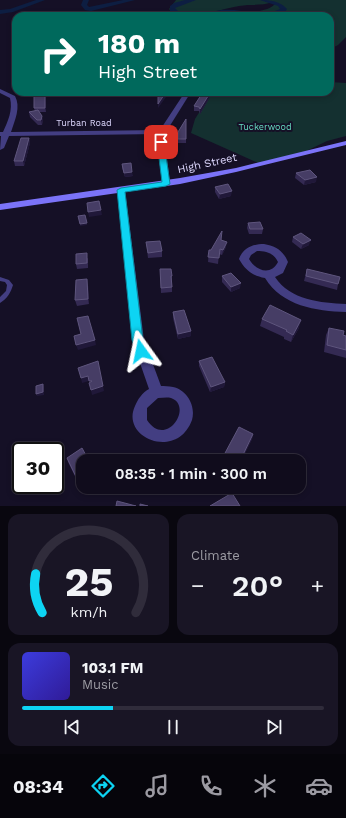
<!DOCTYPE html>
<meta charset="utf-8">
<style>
body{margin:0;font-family:"Work Sans",sans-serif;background:#191525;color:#f1f3f6;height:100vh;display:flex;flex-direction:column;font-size:15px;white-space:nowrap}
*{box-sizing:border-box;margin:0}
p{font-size:13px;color:#9c9ba3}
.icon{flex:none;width:22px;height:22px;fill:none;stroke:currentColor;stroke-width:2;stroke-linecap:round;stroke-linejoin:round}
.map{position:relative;height:506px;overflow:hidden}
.side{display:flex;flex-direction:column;gap:8px;padding:8px;background:#09070f;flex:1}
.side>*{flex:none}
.hud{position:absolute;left:12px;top:12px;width:322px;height:84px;border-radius:12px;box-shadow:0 2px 6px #0003,0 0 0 1px #302c3b;background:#00695c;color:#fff;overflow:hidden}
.speed{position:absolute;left:12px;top:442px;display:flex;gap:8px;font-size:20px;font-weight:700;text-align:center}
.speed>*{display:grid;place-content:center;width:52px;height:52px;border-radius:50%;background:#100c1c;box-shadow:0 2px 6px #0003,0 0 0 1px #302c3b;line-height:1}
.speed .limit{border:2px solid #111;border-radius:6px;background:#fff;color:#111}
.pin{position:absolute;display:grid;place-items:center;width:34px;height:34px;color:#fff;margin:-17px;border-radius:8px;box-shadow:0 2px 6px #0006}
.me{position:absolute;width:44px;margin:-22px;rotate:348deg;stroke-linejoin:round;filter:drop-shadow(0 0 3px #0008)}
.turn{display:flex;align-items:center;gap:14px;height:84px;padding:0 20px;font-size:18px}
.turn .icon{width:52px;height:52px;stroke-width:2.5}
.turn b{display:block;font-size:28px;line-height:34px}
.big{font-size:30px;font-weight:600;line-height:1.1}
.side .tile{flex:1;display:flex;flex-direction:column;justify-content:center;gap:6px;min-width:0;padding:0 14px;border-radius:12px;background:#191525}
.side .dial{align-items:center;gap:0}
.dial svg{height:104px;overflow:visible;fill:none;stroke:#302c3b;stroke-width:7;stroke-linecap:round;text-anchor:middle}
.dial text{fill:#f1f3f6;stroke:none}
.song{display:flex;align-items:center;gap:12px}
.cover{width:48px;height:48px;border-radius:6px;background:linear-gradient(135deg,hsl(240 70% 55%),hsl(250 70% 35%))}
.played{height:4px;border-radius:2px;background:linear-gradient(90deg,#0dd4f3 30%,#302c3b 30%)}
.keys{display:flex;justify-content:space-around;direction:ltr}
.heat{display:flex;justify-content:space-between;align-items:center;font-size:22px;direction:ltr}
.side .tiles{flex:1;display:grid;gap:8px;grid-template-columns:1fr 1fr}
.tile:last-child{grid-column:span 2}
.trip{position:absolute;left:76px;top:454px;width:230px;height:40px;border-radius:12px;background:#100c1c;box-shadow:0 2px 6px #0003,0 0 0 1px #302c3b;font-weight:600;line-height:40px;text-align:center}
.tab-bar{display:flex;height:64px;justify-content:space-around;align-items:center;background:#06050b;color:#9c9ba3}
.tab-bar .icon{width:28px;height:28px}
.tab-bar .active{color:#0dd4f3}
.tab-bar b{font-size:18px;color:#f1f3f6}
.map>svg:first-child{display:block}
.green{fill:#143030}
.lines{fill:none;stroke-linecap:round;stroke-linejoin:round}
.river{fill:#0d1e42;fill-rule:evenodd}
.lane{fill:#433e82;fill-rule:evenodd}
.street{fill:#433e82;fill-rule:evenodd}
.secondary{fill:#7b73f8;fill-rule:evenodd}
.wall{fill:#342a53}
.shaded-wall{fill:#201839}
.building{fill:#463d65;stroke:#5e557d}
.route{fill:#0dd4f3;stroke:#088a9e}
.labels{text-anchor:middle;stroke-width:4;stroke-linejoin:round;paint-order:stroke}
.far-street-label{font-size:9px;fill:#ddd7fd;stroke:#151026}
.far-park-label{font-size:9px;fill:#66dac1;stroke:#151026}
.street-label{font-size:11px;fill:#ddd7fd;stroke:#151026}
</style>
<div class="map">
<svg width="346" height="506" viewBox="0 0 346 506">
<rect width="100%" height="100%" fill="#151026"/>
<g class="green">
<path d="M176 0H346V37L338 45 330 49V16H248C257 9 268 12 275 4L273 2C262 6 251 4 239 6 221 9 197 18 179 16 174 15 172 13 169 9Z"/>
<polygon points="330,82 346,83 346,136 327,141 298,155 263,165 191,133 195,119 212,92 330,92"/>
</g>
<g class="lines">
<g class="river">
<polygon points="36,0 45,0 13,12 0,14 0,10 10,9"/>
<polygon points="83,0 89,0 87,5 89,7 123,0 135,0 91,11 85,10 81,5"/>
<polygon points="185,0 196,0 175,8 183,16 175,16 170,11 170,6 174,3"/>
<path d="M260 0C270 0 280 1 287 9L285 12 277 15 268 16 230 11C221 11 215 16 205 16 228 0 257 21 280 9L278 6Z"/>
</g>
<path class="lane" d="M0 277 9 280 13 285C11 292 7 299 0 303V297L6 291 7 285 5 282 0 281Z"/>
<g class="street">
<path d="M0 89 15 96C21 107 15 120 11 132L160 130 185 92H191L166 132 165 142 170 183 166 186 162 183 157 142 158 134 9 136 4 148 0 150 1 136H0V132H3C8 121 13 110 10 98L0 93Z"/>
<path d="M121 187 125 190 144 340 161 386C164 386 169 386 173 387 187 390 196 406 192 420 177 461 120 438 135 406 138 399 142 393 149 389L132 340 117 190ZM158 398C162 398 167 397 171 398 194 406 166 449 147 420V408Z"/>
<path d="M264 244C275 246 283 250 288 262L283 273 275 277C290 300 321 303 346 304V312C316 311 282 306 265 278 253 276 245 270 239 259 243 248 252 244 264 244ZM257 251C266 251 274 253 278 262 271 276 256 271 249 259L251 255Z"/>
</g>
<polygon class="secondary" points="346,141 346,145 236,172 180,184 0,210 0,204 180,178 236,168"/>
</g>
<g class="wall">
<polygon points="32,92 43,92 45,95 46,99 46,112 39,112 43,120 42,125 38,125 30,117 29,112 35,111 34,108 34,95"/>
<polygon points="214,92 213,97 210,97 200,114 199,111 194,111 194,106 202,94"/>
<polygon points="186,119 186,143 178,143 178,132"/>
<polygon points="29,138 30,143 24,166 15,166 14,161"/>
<polygon points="122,164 133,176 125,177 122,168"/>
<polygon points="296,173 316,182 304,185 295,178"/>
<polygon points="215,187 231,196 219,199 215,192"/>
<polygon points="248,223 263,229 262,234 249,234 247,228"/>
<polygon points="293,237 309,245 301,249 292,242"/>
<polygon points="221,240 226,247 222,255 219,254 218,264 208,262 209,250 211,250"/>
<polygon points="146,242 162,251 162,257 148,258"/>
<polygon points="88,258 88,268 77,269 76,264"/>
<polygon points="160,269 172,276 172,292 161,293"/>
<polygon points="307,269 338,284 337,290 304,281"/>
<polygon points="222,276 240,288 231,292 222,282"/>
<polygon points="88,285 89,304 77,306 75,300"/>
<polygon points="173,312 191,331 191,336 178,339 173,318"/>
<polygon points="262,319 299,328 291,342 284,339 284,337 260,326"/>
<polygon points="329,328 343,335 346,336 346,358 324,352 326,335"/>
<polygon points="199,361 225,382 224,387 210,392 199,366"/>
<polygon points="253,434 252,439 241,461 227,461 224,459 224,455"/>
<polygon points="67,458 89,461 83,493 68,462"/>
</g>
<g class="shaded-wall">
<polygon points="166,92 169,92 169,93 158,108 158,104"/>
<polygon points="210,93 210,97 200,114 200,109"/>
<polygon points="45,95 46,99 46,112 45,108"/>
<polygon points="42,116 43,120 42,125 41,120"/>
<polygon points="29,138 30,143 24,166 23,161"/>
<polygon points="132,172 133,176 125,177 124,173"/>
<polygon points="317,177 316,182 304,185 305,180"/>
<polygon points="232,191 231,196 219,199 220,194"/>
<polygon points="101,210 102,215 89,217 88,212"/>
<polygon points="87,223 87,225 80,226 80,224"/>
<polygon points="311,240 309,245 301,249 303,244"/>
<polygon points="227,242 226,247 222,255 223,250"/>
<polygon points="87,279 88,285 89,304 88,299"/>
<polygon points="241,283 240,288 231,292 231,287"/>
<polygon points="301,320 299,328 291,342 293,335"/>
<polygon points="191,331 191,336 178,339 178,334"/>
<polygon points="95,340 96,345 78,350 76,345"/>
<polygon points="88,376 89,381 82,383 81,378"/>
<polygon points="225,382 224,387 210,392 211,387"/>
<polygon points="43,384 44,387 44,395 37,396 36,394"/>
<polygon points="103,386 104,391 92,395 91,390"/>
<polygon points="253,434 252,439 241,461 240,461"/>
<polygon points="85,487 93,487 83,493 82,489"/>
</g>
<g class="building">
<polygon points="34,92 43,92 45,95 45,108 34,108"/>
<polygon points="158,92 166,92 158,104"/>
<polygon points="203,92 214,92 213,93 210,93 200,109 199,107 194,106"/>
<polygon points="38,110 42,116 41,120 37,120 29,112"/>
<polygon points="186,119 186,139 178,139 178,132"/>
<polygon points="21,138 29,138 23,161 14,161"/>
<polygon points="131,163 132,172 124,173 122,164"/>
<polygon points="310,170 317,177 305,180 296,173"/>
<polygon points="228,184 232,191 220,194 215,187"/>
<polygon points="99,201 101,210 88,212 87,203"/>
<polygon points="85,215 87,223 80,224 78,216"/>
<polygon points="260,222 263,229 250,229 248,223"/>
<polygon points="222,231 221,240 227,242 223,250 220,249 219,258 208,257 209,250 211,250"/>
<polygon points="301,233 311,240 303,244 293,237"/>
<polygon points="160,241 162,251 148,253 146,242"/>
<polygon points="87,253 87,263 76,264 76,254"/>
<polygon points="160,269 171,269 172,276 171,276 172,287 161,288"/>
<polygon points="307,269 340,277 338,284 306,276"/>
<polygon points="231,273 241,283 231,287 222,276"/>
<polygon points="87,279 88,299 75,300 76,280"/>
<polygon points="270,305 301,320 293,335 286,331 287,330 262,319"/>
<polygon points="184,310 191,331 178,334 173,312"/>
<polygon points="88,316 95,340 76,345 74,336 81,334 77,318"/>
<polygon points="329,328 344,331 343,335 346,336 346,350 327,345"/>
<polygon points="212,357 225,382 211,387 199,361"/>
<polygon points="98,361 103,386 91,390 89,383 92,381 89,381 88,376 81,378 78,368"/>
<polygon points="43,384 43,392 36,394 36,386"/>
<polygon points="239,427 253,434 240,461 236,461 224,455"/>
<polygon points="82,448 89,461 83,461 83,487 85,487 82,489 67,458"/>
<polygon points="232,493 240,506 210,506"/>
<polygon points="117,501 136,506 116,506"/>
<polygon points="140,504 148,506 140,506"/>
</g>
<polygon class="route" points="161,140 164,142 170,184 166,186 125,192 143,340 147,351 145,354 141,355 137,354 132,340 117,190 121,188 162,182 157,142"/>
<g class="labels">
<g class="far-street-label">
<text x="84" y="126">Turban Road</text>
</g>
<g class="far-park-label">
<text x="265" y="130">Tuckerwood</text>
</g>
<g class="street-label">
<text transform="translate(207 163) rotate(-12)" y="4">High Street</text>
</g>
</g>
</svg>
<div class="speed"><div class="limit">30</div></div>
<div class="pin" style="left:161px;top:142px;background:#d93025"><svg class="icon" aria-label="arrive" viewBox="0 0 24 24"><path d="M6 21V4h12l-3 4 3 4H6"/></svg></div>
<svg class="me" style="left:141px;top:351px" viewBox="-20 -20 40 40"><path d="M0-17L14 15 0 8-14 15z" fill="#0dd4f3" stroke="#fff" stroke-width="4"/></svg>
<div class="trip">08:35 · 1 min · 300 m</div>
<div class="hud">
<div class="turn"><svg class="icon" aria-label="right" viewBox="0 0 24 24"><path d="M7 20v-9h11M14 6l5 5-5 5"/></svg><div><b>180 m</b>High Street</div></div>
</div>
</div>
<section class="side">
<div class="tiles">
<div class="tile dial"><svg viewBox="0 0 100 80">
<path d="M14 69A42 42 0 1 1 86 69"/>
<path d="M14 69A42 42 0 0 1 9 39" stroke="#0dd4f3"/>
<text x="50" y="56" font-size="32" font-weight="700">25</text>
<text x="50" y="72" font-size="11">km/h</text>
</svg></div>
<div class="tile"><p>Climate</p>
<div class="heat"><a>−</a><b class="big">20°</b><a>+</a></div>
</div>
<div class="tile">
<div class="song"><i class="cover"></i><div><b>103.1 FM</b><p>Music</p></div></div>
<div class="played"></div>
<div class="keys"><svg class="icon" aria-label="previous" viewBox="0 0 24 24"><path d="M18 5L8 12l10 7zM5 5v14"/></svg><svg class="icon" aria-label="pause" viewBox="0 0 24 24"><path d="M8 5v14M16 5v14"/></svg><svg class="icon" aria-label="next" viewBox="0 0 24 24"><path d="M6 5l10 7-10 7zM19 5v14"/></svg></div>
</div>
</div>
</section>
<nav class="tab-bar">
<b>08:34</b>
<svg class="icon active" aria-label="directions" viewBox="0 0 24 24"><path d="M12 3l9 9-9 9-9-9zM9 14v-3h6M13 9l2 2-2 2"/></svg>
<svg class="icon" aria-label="music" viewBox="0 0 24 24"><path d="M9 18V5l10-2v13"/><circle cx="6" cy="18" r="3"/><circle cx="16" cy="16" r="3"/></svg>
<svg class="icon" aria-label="phone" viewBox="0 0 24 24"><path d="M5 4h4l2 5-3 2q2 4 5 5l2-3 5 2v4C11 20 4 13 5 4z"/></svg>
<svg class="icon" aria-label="climate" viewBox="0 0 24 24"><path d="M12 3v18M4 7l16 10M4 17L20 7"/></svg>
<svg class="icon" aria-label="car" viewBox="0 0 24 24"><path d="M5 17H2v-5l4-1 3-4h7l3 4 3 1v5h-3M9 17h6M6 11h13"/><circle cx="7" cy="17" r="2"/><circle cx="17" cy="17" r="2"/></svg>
</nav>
